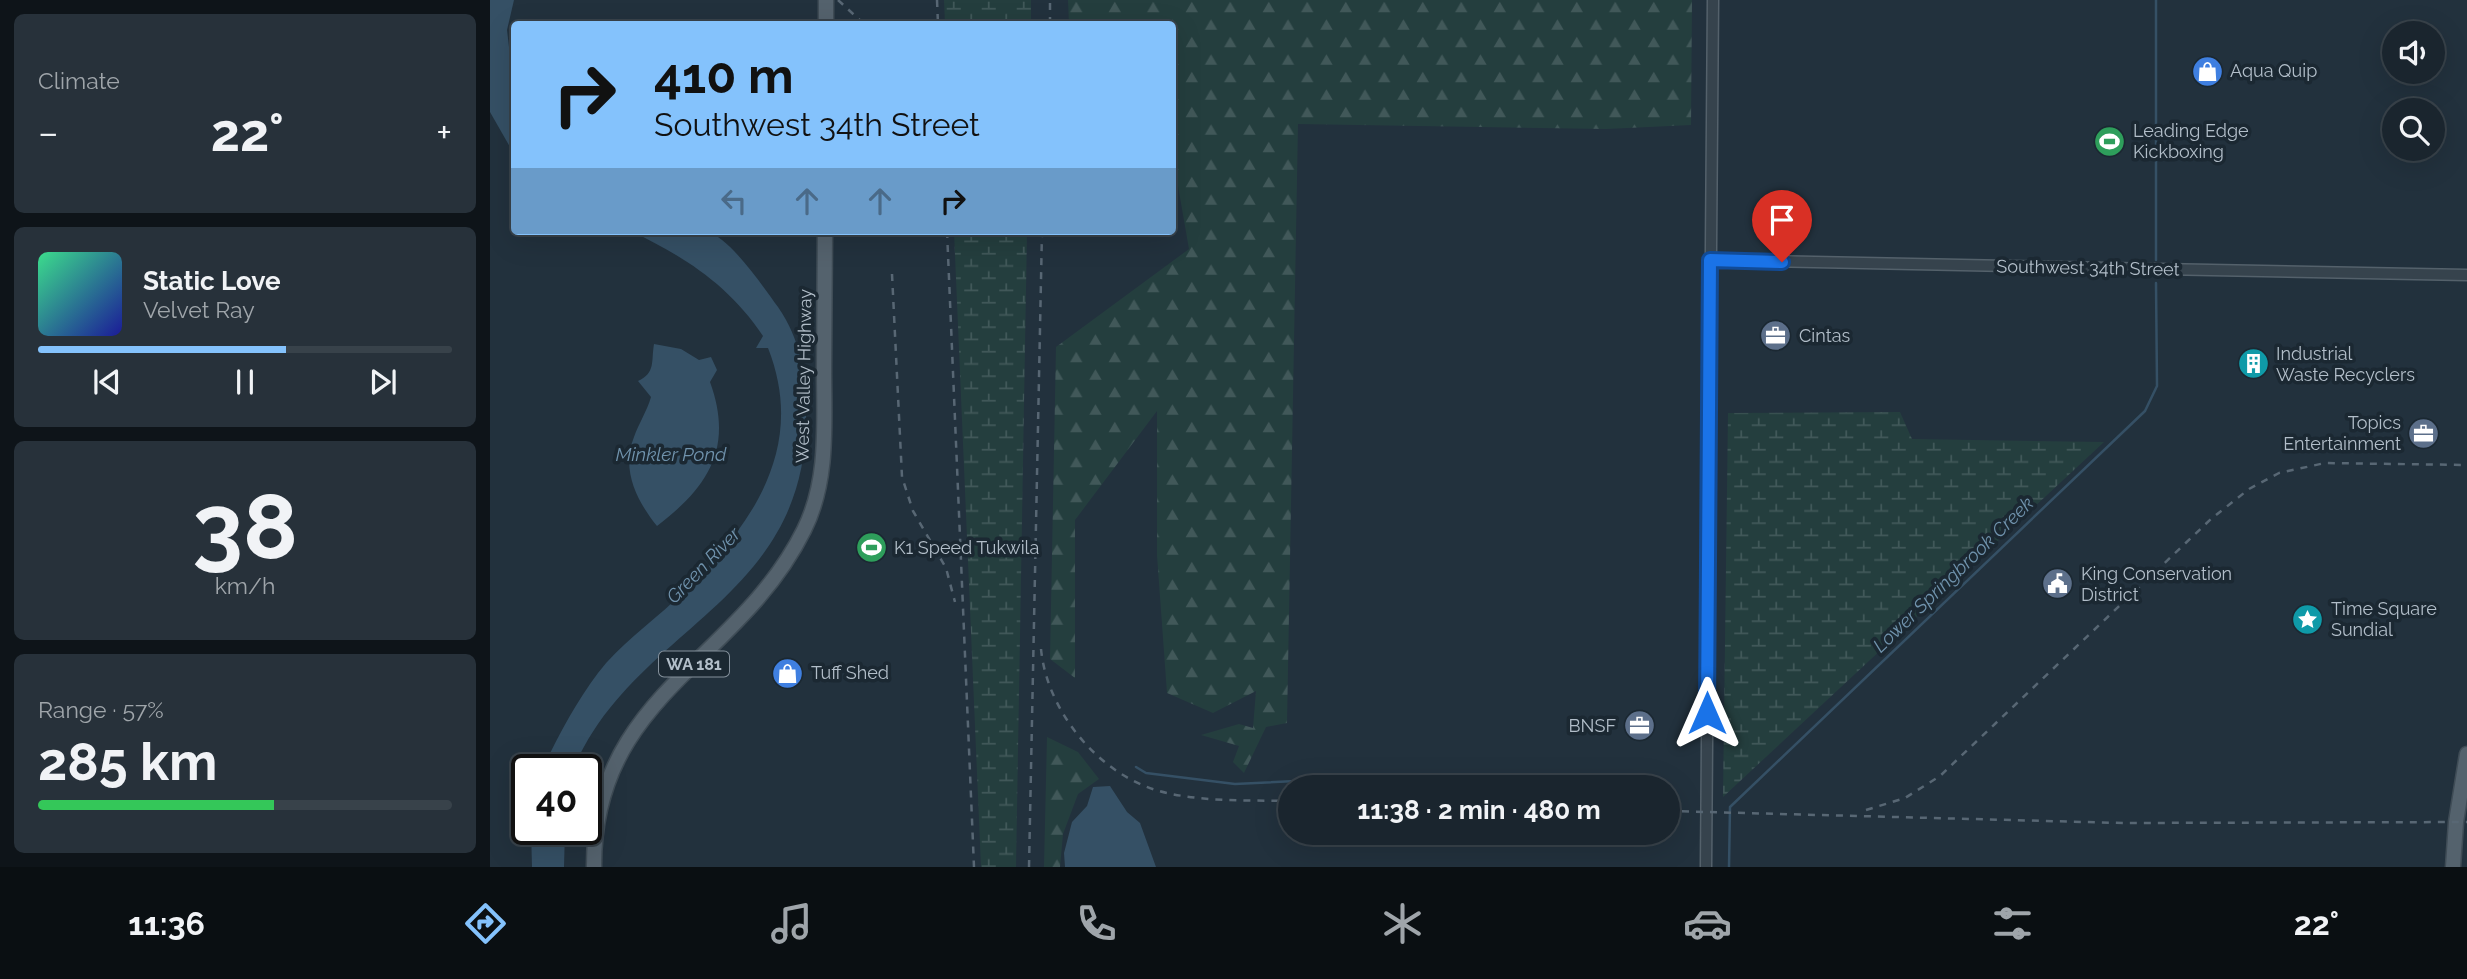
<!DOCTYPE html>
<meta charset="utf-8">
<style>
body{margin:0;font-family:Raleway,sans-serif;background:#27313a;color:#f1f3f6;height:100vh;display:flex;flex-direction:column;font-size:26px;white-space:nowrap}
*{box-sizing:border-box;margin:0}
p{font-size:23px;color:#9fa5aa}
.icon{flex:none;width:38px;height:38px;fill:none;stroke:currentColor;stroke-width:2;stroke-linecap:round;stroke-linejoin:round}
.map{position:relative;flex:1;overflow:hidden}
.details{display:flex;flex-direction:column;gap:14px;padding:14px;background:#0e1419;width:490px}
.details>*{flex:none}
.guide{position:absolute;left:21px;top:21px;width:665px;height:214px;border-radius:7px;box-shadow:0 7px 28px #0002,0 0 0 2px #38424a;background:#84c2fc;color:#111;overflow:hidden}
.controls{position:absolute;left:1892px;top:21px;display:grid;gap:14px}
.controls a{display:grid;place-items:center;width:63px;height:63px;border-radius:50%;background:#1a252e;box-shadow:0 7px 28px #0002,0 0 0 2px #38424a;font-size:35px}
.speed{position:absolute;left:21px;top:754px;display:flex;gap:14px;font-size:35px;font-weight:700;text-align:center}
.speed>*{display:grid;place-content:center;width:91px;height:91px;border-radius:50%;background:#1a252e;box-shadow:0 7px 28px #0002,0 0 0 2px #38424a;line-height:1}
.speed .limit{border:4px solid #111;border-radius:10px;background:#fff;color:#111}
.pin{position:absolute;display:grid;place-items:center;width:60px;height:60px;color:#fff;margin:-72px -30px;border-radius:50% 50% 50% 0;rotate:-45deg;box-shadow:0 0 7px #0007}
.pin .icon{rotate:45deg}
.me{position:absolute;width:77px;margin:-38px;rotate:0deg;stroke-linejoin:round;filter:drop-shadow(0 0 5px #0008)}
.turn{display:flex;align-items:center;gap:24px;height:147px;padding:0 28px;font-size:32px}
.turn .icon{width:91px;height:91px;stroke-width:2.5}
.turn b{display:block;font-size:49px;line-height:60px}
.lanes{display:flex;align-items:center;height:66px;padding:0 28px;background:#0003;justify-content:center;gap:35px;direction:ltr}
.lanes .off{opacity:.35}
.big{font-size:52px;font-weight:700;line-height:1.1}
.details .card{flex:1;display:flex;flex-direction:column;justify-content:center;gap:10px;min-width:0;padding:0 24px;border-radius:10px;background:#27313a}
.details .dial{align-items:center;gap:0}
.dial b{font-size:91px;line-height:1}
.song{display:flex;align-items:center;gap:21px}
.cover{width:84px;height:84px;border-radius:10px;background:linear-gradient(135deg,hsl(150 70% 55%),hsl(240 70% 35%))}
.played{height:7px;border-radius:4px;background:linear-gradient(90deg,#84c2fc 60%,#38424a 60%)}
.keys{display:flex;justify-content:space-around;direction:ltr}
.heat{display:flex;justify-content:space-between;align-items:center;font-size:38px;direction:ltr}
.charge{height:10px;border-radius:5px;background:linear-gradient(90deg,#34c759 57%,#38424a 0)}
.trip{position:absolute;left:788px;top:775px;width:402px;height:70px;border-radius:35px;background:#1a252e;box-shadow:0 7px 28px #0002,0 0 0 2px #38424a;font-weight:700;line-height:70px;text-align:center}
.dock{display:flex;height:112px;justify-content:space-around;align-items:center;background:#0a0f12;color:#9fa5aa}
.dock .icon{width:49px;height:49px}
.dock .selected{color:#84c2fc}
.dock b{font-size:32px;color:#f1f3f6}
main{display:flex;flex:1;min-height:0}
.map>svg:first-child{display:block}
.forest{fill:url(#forest-firs)}
.wetland{fill:url(#wetland-marsh)}
.water{fill:#355065}
.lines{fill:none;stroke-linecap:round;stroke-linejoin:round}
.stream{stroke:#355065;stroke-width:2.5}
.minor-casing{stroke:#54616b;stroke-width:13}
.major-casing{stroke:#3f4c56;stroke-width:17}
.minor{stroke:#36434d;stroke-width:10}
.major{stroke:#54626d;stroke-width:14}
.rail{stroke:#586774;stroke-width:2.5;stroke-dasharray:7 7;stroke-linecap:butt}
.route-casing{stroke:#114b97;stroke-width:18}
.route{stroke:#1a73e8;stroke-width:12}
.labels{text-anchor:middle;stroke-width:7;stroke-linejoin:round;paint-order:stroke}
.shield{fill:#1b2832;stroke:#85919c;stroke-width:2}
.shield-label{font-size:16px;font-weight:bold;fill:#b2bec9}
.poi-label{font-size:18px;fill:#b2bec9;stroke:#1b2832;text-anchor:start}
.street-label{font-size:18px;fill:#b2bec9;stroke:#1b2832}
.water-label{font-size:19px;font-style:italic;fill:#7093ad;stroke:#1b2832}
</style>
<main>
<section class="details">
<div class="card"><p>Climate</p>
<div class="heat"><a>−</a><b class="big">22°</b><a>+</a></div>
</div>
<div class="card">
<div class="song"><i class="cover"></i><div><b>Static Love</b><p>Velvet Ray</p></div></div>
<div class="played"></div>
<div class="keys"><svg class="icon" aria-label="previous" viewBox="0 0 24 24"><path d="M18 5L8 12l10 7zM5 5v14"/></svg><svg class="icon" aria-label="pause" viewBox="0 0 24 24"><path d="M8 5v14M16 5v14"/></svg><svg class="icon" aria-label="next" viewBox="0 0 24 24"><path d="M6 5l10 7-10 7zM19 5v14"/></svg></div>
</div>
<div class="card dial"><b>38</b><p>km/h</p></div>
<div class="card"><p>Range · 57%</p><b class="big">285 km</b><div class="charge"></div></div>
</section>
<div class="map">
<svg width="1977" height="867" viewBox="0 0 1977 867">
<defs>
<pattern id="forest-firs" width="22" height="20" patternUnits="userSpaceOnUse" patternTransform="scale(1.75)"><rect width="22" height="20" fill="#243e3e"/><path d="M5 1l3.5 6h-7zM16 11l3.5 6h-7z" fill="#415859"/></pattern>
<pattern id="wetland-marsh" width="20" height="14" patternUnits="userSpaceOnUse" patternTransform="scale(1.75)"><rect width="20" height="14" fill="#243e3e"/><path d="M1 5h8M5 5V1M11 12h8M15 12V8" fill="none" stroke="#415859"/></pattern>
</defs>
<rect width="100%" height="100%" fill="#22313d"/>
<g class="forest">
<polygon points="578,0 1202,0 1201,125 1116,129 808,124 797,723 776,727 754,773 743,762 749,746 711,735 749,724 763,728 766,691 723,713 677,693 667,555 667,411 585,520 585,678 560,659 566,347 699,249 683,157 682,24 579,24"/>
<polygon points="557,737 588,752 609,779 588,794 573,834 570,867 554,867"/>
</g>
<g class="wetland">
<polygon points="454,0 541,0 541,24 455,24"/>
<polygon points="464,231 537,231 526,867 491,867"/>
<polygon points="1410,412 1422,439 1614,442 1233,797 1238,413"/>
</g>
<g class="water">
<polygon points="0,0 24,0 17,30 24,90 24,154 0,112"/>
<path d="M141 231C161 231 197 226 216 231 241 238 273 287 288 307 311 340 315 374 316 413 319 603 143 625 83 770H52C67 738 86 702 108 673 129 645 160 624 185 600 257 532 319 452 278 348H266L273 336C239 285 195 257 141 231Z"/>
<path d="M164 344 191 349 209 360 221 357 227 370 220 382C244 448 218 487 167 526 146 500 131 469 144 437 149 423 157 411 161 397L148 381C166 373 161 361 164 344Z"/>
<polygon points="620,786 637,812 650,823 666,867 575,867 574,853 582,822 597,806 603,787"/>
<polygon points="41,830 75,830 74,867 42,867"/>
</g>
<g class="lines">
<g class="stream">
<polyline points="1666,0 1666,260"/>
<polyline points="646,767 656,773 745,784 887,777"/>
<polyline points="890,786 912,786"/>
<polyline points="1239,867 1240,807 1655,411 1667,386 1666,283"/>
</g>
<defs>
<g id="minor">
<polyline points="1220,260 1977,275"/>
<polyline points="1216,867 1223,0"/>
</g>
<g id="major">
<polyline points="336,24 336,0"/>
<path d="M104 867C103 695 248 663 314 530 339 480 334 424 334 369 334 323 335 277 335 231"/>
<polyline points="1963,867 1966,822 1977,754"/>
</g>
</defs>
<use href="#minor" class="minor-casing"/>
<use href="#major" class="major-casing"/>
<use href="#minor" class="minor"/>
<use href="#major" class="major"/>
<g class="rail">
<polyline points="348,0 374,24"/>
<polyline points="447,0 448,24"/>
<polyline points="560,24 560,0"/>
<polyline points="457,231 484,867"/>
<polyline points="402,274 412,477 423,511 456,568 465,602"/>
<path d="M551 649C557 713 612 779 677 793 717 802 759 800 800 801"/>
<polyline points="1376,810 1415,798 1450,776 1721,519 1759,489 1789,473 1835,463 1977,465"/>
<polyline points="1178,811 1633,823 1977,822"/>
<polyline points="539,867 552,231"/>
</g>
</g>
<g class="lines">
<defs>
<polyline id="route" points="1217,713 1220,260 1292,262"/>
</defs>
<use href="#route" class="route-casing"/>
<use href="#route" class="route"/>
</g>
<defs>
<symbol id="shop-disc" viewBox="-11 -11 22 22"><circle r="9.5" fill="#3f7fe0" stroke="#1b2832"/><path d="M-5-2.5h2.3a2.7 3.5 0 0 1 5.4 0H5L5.5 6h-11ZM-1.5-2.5h3a1.5 2.3 0 0 0-3 0Z" fill="#fff"/></symbol>
<symbol id="stadium-disc" viewBox="-11 -11 22 22"><circle r="9.5" fill="#2e9e5b" stroke="#1b2832"/><path d="M0-5a6.5 5 0 1 0 0 10a6.5 5 0 1 0 0-10ZM-3.5-1.8h7v3.6h-7Z" fill="#fff"/></symbol>
<symbol id="office-disc" viewBox="-11 -11 22 22"><circle r="9.5" fill="#5c6f8a" stroke="#1b2832"/><path d="M-6-3h4V-5.5h4V-3h4V5H-6ZM-1-4.5V-3h2v-1.5ZM-6 0V1H6V0Z" fill="#fff"/></symbol>
<symbol id="building-disc" viewBox="-11 -11 22 22"><circle r="9.5" fill="#0f9aa8" stroke="#1b2832"/><path d="M-4-6H4V6H1V3H-1V6H-4ZM-2.5-4.3h1.7v1.8h-1.7ZM.8-4.3h1.7v1.8H.8ZM-2.5-1h1.7V.8h-1.7ZM.8-1h1.7V.8H.8Z" fill="#fff"/></symbol>
<symbol id="civic-disc" viewBox="-11 -11 22 22"><circle r="9.5" fill="#5c6f8a" stroke="#1b2832"/><path d="M-.6-6.5H3V-4.5H.6V-3L4-1V1h2V6H-6V1h2V-1L-.6-3ZM-1.2 2.5V6h2.4V2.5Z" fill="#fff"/></symbol>
<symbol id="sight-disc" viewBox="-11 -11 22 22"><circle r="9.5" fill="#0f9aa8" stroke="#1b2832"/><path d="M0-6L1.8-2.2L6-1.7L2.9 1.2L3.7 5.4L0 3.3L-3.7 5.4L-2.9 1.2L-6-1.7L-1.8-2.2Z" fill="#fff"/></symbol>
</defs>
<g fill-rule="evenodd">
<use href="#shop-disc" x="1700" y="54" width="35" height="35"/>
<use href="#stadium-disc" x="1602" y="124" width="35" height="35"/>
<use href="#office-disc" x="1268" y="318" width="35" height="35"/>
<use href="#building-disc" x="1746" y="346" width="35" height="35"/>
<use href="#office-disc" x="1916" y="416" width="35" height="35"/>
<use href="#stadium-disc" x="364" y="530" width="35" height="35"/>
<use href="#civic-disc" x="1550" y="566" width="35" height="35"/>
<use href="#sight-disc" x="1800" y="602" width="35" height="35"/>
<use href="#shop-disc" x="280" y="656" width="35" height="35"/>
<use href="#office-disc" x="1132" y="708" width="35" height="35"/>
</g>
<g class="labels">
<rect class="shield" x="169" y="651.5" width="70" height="25" rx="5"/>
<g class="shield-label">
<text x="204" y="670">WA 181</text>
</g>
<g class="poi-label">
<text x="1740" y="77">Aqua Quip</text>
<text x="1643" y="137">Leading Edge<tspan x="1643" dy="21">Kickboxing</tspan></text>
<text x="1309" y="342">Cintas</text>
<text x="1786" y="360">Industrial<tspan x="1786" dy="21">Waste Recyclers</tspan></text>
<text x="1911" y="429" text-anchor="end">Topics<tspan x="1911" dy="21">Entertainment</tspan></text>
<text x="404" y="554">K1 Speed Tukwila</text>
<text x="1591" y="580">King Conservation<tspan x="1591" dy="21">District</tspan></text>
<text x="1841" y="615">Time Square<tspan x="1841" dy="21">Sundial</tspan></text>
<text x="321" y="679">Tuff Shed</text>
<text x="1126" y="732" text-anchor="end">BNSF</text>
</g>
<g class="street-label">
<text transform="translate(1598 268) rotate(1)" y="6">Southwest 34th Street</text>
<text transform="translate(314 376) rotate(-89)" y="6">West Valley Highway</text>
</g>
<g class="water-label">
<text x="181" y="461">Minkler Pond</text>
<text transform="translate(213 565) rotate(-46)" y="7">Green River</text>
<text transform="translate(1463 574) rotate(-44)" y="7">Lower Springbrook Creek</text>
</g>
</g>
</svg>
<div class="controls">
<a><svg class="icon" aria-label="sound" viewBox="0 0 24 24"><path d="M4 9h4l5-4v14l-5-4H4zM17 9q2 3 0 6"/></svg></a>
<a><svg class="icon" aria-label="search" viewBox="0 0 24 24"><circle cx="10" cy="10" r="6"/><path d="M15 15l6 6"/></svg></a>
</div>
<div class="speed"><div class="limit">40</div></div>
<div class="pin" style="left:1292px;top:262px;background:#d93025"><svg class="icon" aria-label="arrive" viewBox="0 0 24 24"><path d="M6 21V4h12l-3 4 3 4H6"/></svg></div>
<svg class="me" style="left:1217px;top:713px" viewBox="-20 -20 40 40"><path d="M0-17L14 15 0 8-14 15z" fill="#1a73e8" stroke="#fff" stroke-width="4"/></svg>
<div class="trip">11:38 · 2 min · 480 m</div>
<div class="guide">
<div class="turn"><svg class="icon" aria-label="right" viewBox="0 0 24 24"><path d="M7 20v-9h11M14 6l5 5-5 5"/></svg><div><b>410 m</b>Southwest 34th Street</div></div>
<div class="lanes"><svg class="icon off" aria-label="left" viewBox="0 0 24 24"><path d="M17 20v-9H6M10 6l-5 5 5 5"/></svg><svg class="icon off" aria-label="ahead" viewBox="0 0 24 24"><path d="M12 20V5M6 11l6-6 6 6"/></svg><svg class="icon off" aria-label="ahead" viewBox="0 0 24 24"><path d="M12 20V5M6 11l6-6 6 6"/></svg><svg class="icon" aria-label="right" viewBox="0 0 24 24"><path d="M7 20v-9h11M14 6l5 5-5 5"/></svg></div>
</div>
</div>
</main>
<nav class="dock">
<b>11:36</b>
<svg class="icon selected" aria-label="directions" viewBox="0 0 24 24"><path d="M12 3l9 9-9 9-9-9zM9 14v-3h6M13 9l2 2-2 2"/></svg>
<svg class="icon" aria-label="music" viewBox="0 0 24 24"><path d="M9 18V5l10-2v13"/><circle cx="6" cy="18" r="3"/><circle cx="16" cy="16" r="3"/></svg>
<svg class="icon" aria-label="phone" viewBox="0 0 24 24"><path d="M5 4h4l2 5-3 2q2 4 5 5l2-3 5 2v4C11 20 4 13 5 4z"/></svg>
<svg class="icon" aria-label="climate" viewBox="0 0 24 24"><path d="M12 3v18M4 7l16 10M4 17L20 7"/></svg>
<svg class="icon" aria-label="car" viewBox="0 0 24 24"><path d="M5 17H2v-5l4-1 3-4h7l3 4 3 1v5h-3M9 17h6M6 11h13"/><circle cx="7" cy="17" r="2"/><circle cx="17" cy="17" r="2"/></svg>
<svg class="icon" aria-label="filters" viewBox="0 0 24 24"><path d="M4 7h16M4 17h16"/><circle cx="9" cy="7" r="2"/><circle cx="15" cy="17" r="2"/></svg>
<b>22°</b>
</nav>
